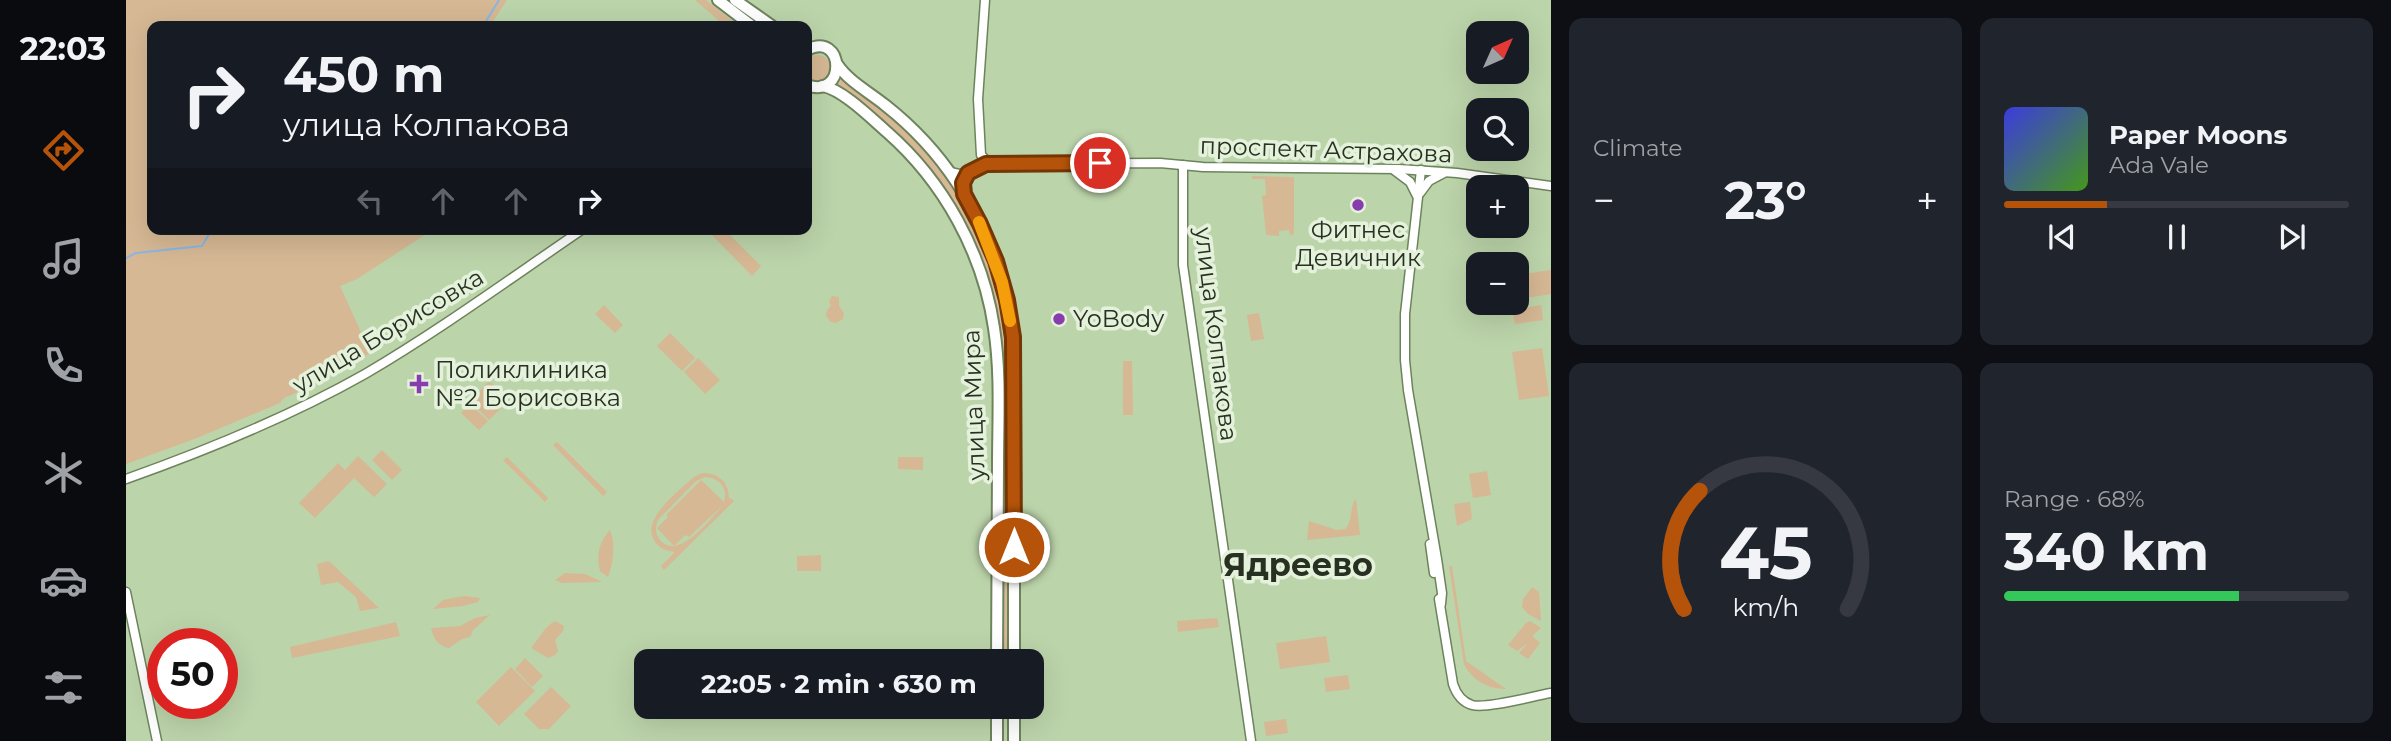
<!DOCTYPE html>
<meta charset="utf-8">
<style>
body{margin:0;font-family:Montserrat,sans-serif;background:#20242c;color:#f1f3f6;height:100vh;display:flex;flex-direction:column;font-size:26px;white-space:nowrap}
*{box-sizing:border-box;margin:0}
p{font-size:23px;color:#9ea1a6}
.icon{flex:none;width:38px;height:38px;fill:none;stroke:currentColor;stroke-width:2;stroke-linecap:round;stroke-linejoin:round}
.map{position:relative;flex:1;overflow:hidden}
.panel{display:flex;flex-direction:column;gap:18px;padding:18px;background:#0d0f14;width:840px}
.panel>*{flex:none}
.hud{position:absolute;left:21px;top:21px;width:665px;height:214px;border-radius:14px;box-shadow:0 7px 28px #0002;background:#171b24;color:#f1f3f6;overflow:hidden}
.needle{width:46px;rotate:45deg}
.tools{position:absolute;left:1340px;top:21px;display:grid;gap:14px}
.tools a{display:grid;place-items:center;width:63px;height:63px;border-radius:14px;background:#171b24;box-shadow:0 7px 28px #0002;font-size:35px}
.speed{position:absolute;left:21px;top:628px;display:flex;gap:14px;font-size:35px;font-weight:700;text-align:center}
.speed>*{display:grid;place-content:center;width:91px;height:91px;border-radius:50%;background:#171b24;box-shadow:0 7px 28px #0002;line-height:1}
.speed .limit{border:10px solid #d22;background:#fff;color:#111}
.pin{position:absolute;display:grid;place-items:center;width:60px;height:60px;color:#fff;margin:-30px;border:4px solid #fff;border-radius:50%;box-shadow:0 2px 7px #0007}
.me{position:absolute;width:77px;margin:-38px;rotate:0deg;stroke-linejoin:round;filter:drop-shadow(0 0 5px #0008)}
.turn{display:flex;align-items:center;gap:24px;height:147px;padding:0 21px;font-size:32px}
.turn .icon{width:91px;height:91px;stroke-width:2.5}
.turn b{display:block;font-size:49px;line-height:60px}
.lanes{display:flex;align-items:center;height:66px;padding:0 21px;background:#0003;justify-content:center;gap:35px;direction:ltr}
.lanes .off{opacity:.35}
.big{font-size:52px;font-weight:700;line-height:1.1}
.panel .tile{flex:1;display:flex;flex-direction:column;justify-content:center;gap:10px;min-width:0;padding:0 24px;border-radius:14px;background:#20242c}
.panel .dial{align-items:center;gap:0}
.dial svg{height:182px;overflow:visible;fill:none;stroke:#363941;stroke-width:7;stroke-linecap:round;text-anchor:middle}
.dial text{fill:#f1f3f6;stroke:none}
.song{display:flex;align-items:center;gap:21px}
.cover{width:84px;height:84px;border-radius:10px;background:linear-gradient(135deg,hsl(240 70% 55%),hsl(100 70% 35%))}
.played{height:7px;border-radius:4px;background:linear-gradient(90deg,#b45309 30%,#363941 30%)}
.keys{display:flex;justify-content:space-around;direction:ltr}
.heat{display:flex;justify-content:space-between;align-items:center;font-size:38px;direction:ltr}
.charge{height:10px;border-radius:5px;background:linear-gradient(90deg,#34c759 68%,#363941 0)}
.panel .tiles{flex:1;display:grid;gap:18px;grid-template-columns:repeat(2,1fr)}
.trip{position:absolute;left:508px;top:649px;width:410px;height:70px;border-radius:14px;background:#171b24;box-shadow:0 7px 28px #0002;font-weight:700;line-height:70px;text-align:center}
main{display:flex;flex:1;min-height:0}
.tabs{display:flex;flex-direction:column;width:126px;justify-content:space-around;align-items:center;background:#090b0e;color:#9ea1a6}
.tabs .icon{width:49px;height:49px}
.tabs .current{color:#b45309}
.tabs b{font-size:32px;color:#f1f3f6}
.map>svg:first-child{display:block}
.green{fill:#d6b894;fill-rule:evenodd}
.lines{fill:none;stroke-linecap:round;stroke-linejoin:round}
.stream{stroke:#8ab5e5;stroke-width:2}
.minor-casing{stroke:#6d835c;stroke-width:11}
.major-casing{stroke:#6d835c;stroke-width:14}
.minor{stroke:#fff;stroke-width:8}
.major{stroke:#fff;stroke-width:10}
.route-casing{stroke:#753606;stroke-width:18}
.route{stroke:#b45309;stroke-width:12}
.slow{stroke:#f59e0b;stroke-width:12}
.poi-dot{fill:#883daf;stroke:#e4f1db;stroke-width:2.5}
.labels{text-anchor:middle;stroke-width:7;stroke-linejoin:round;paint-order:stroke}
.street-label{font-size:24px;fill:#283121;stroke:#e4f1db}
.poi-label{font-size:24px;fill:#283121;stroke:#e4f1db;text-anchor:start}
.district-label{font-size:32px;font-weight:bold;fill:#283121;stroke:#e4f1db}
</style>
<main>
<nav class="tabs">
<b>22:03</b>
<svg class="icon current" aria-label="directions" viewBox="0 0 24 24"><path d="M12 3l9 9-9 9-9-9zM9 14v-3h6M13 9l2 2-2 2"/></svg>
<svg class="icon" aria-label="music" viewBox="0 0 24 24"><path d="M9 18V5l10-2v13"/><circle cx="6" cy="18" r="3"/><circle cx="16" cy="16" r="3"/></svg>
<svg class="icon" aria-label="phone" viewBox="0 0 24 24"><path d="M5 4h4l2 5-3 2q2 4 5 5l2-3 5 2v4C11 20 4 13 5 4z"/></svg>
<svg class="icon" aria-label="climate" viewBox="0 0 24 24"><path d="M12 3v18M4 7l16 10M4 17L20 7"/></svg>
<svg class="icon" aria-label="car" viewBox="0 0 24 24"><path d="M5 17H2v-5l4-1 3-4h7l3 4 3 1v5h-3M9 17h6M6 11h13"/><circle cx="7" cy="17" r="2"/><circle cx="17" cy="17" r="2"/></svg>
<svg class="icon" aria-label="filters" viewBox="0 0 24 24"><path d="M4 7h16M4 17h16"/><circle cx="9" cy="7" r="2"/><circle cx="15" cy="17" r="2"/></svg>
</nav>
<div class="map">
<svg width="1425" height="741" viewBox="0 0 1425 741">
<rect width="100%" height="100%" fill="#bcd4aa"/>
<g class="green">
<polygon points="0,0 381,0 364,26 26,26 26,229 308,229 231,279 214,286 239,341 255,335 259,344 191,384 158,398 154,403 71,438 0,464"/>
<polygon points="569,0 580,0 613,26 599,26"/>
<circle cx="692" cy="68" r="13"/>
<polygon points="716,78 764,113 798,147 830,187 852,229 875,292 884,352 884,661 874,661 873,339 835,217 816,185 796,160 764,126 711,86"/>
<polygon points="1126,176 1168,177 1168,234 1164,235 1163,230 1153,231 1153,236 1140,235 1136,196 1140,195 1139,179 1126,179"/>
<polygon points="588,229 598,229 635,266 626,276 584,233"/>
<polygon points="1425,270 1425,294 1401,298 1397,274"/>
<polygon points="706,296 713,297 713,306 718,313 717,319 710,323 705,322 700,316 701,310 705,306 703,301"/>
<polygon points="478,305 497,325 489,333 469,314"/>
<polygon points="1415,305 1417,320 1389,324 1386,310"/>
<polygon points="1133,313 1138,339 1125,341 1121,315"/>
<polygon points="544,333 569,358 556,371 531,346"/>
<polygon points="1416,348 1423,396 1393,400 1386,352"/>
<polygon points="572,358 594,380 579,394 558,372"/>
<polygon points="997,361 1006,361 1007,415 997,415"/>
<polygon points="363,381 383,400 363,420 344,401"/>
<polygon points="344,404 362,421 353,430 335,413"/>
<polygon points="431,442 481,492 477,496 427,445"/>
<polygon points="256,450 276,470 266,480 246,460"/>
<polygon points="232,456 261,484 248,497 228,478 189,518 173,503 212,463 219,470"/>
<polygon points="381,457 422,498 419,502 377,460"/>
<polygon points="772,457 797,457 797,470 772,469"/>
<polygon points="1361,471 1365,495 1347,498 1343,474"/>
<path d="M576 473C593 473 603 482 603 499L605 498 608 501 538 570 535 566 549 552C540 551 531 548 527 538 517 517 554 490 568 477ZM579 477C594 478 602 488 598 502L575 480 540 515 542 517 531 528 548 546 559 535 563 537 597 505C585 519 553 560 535 541 529 535 529 528 532 520L570 481Z"/>
<path d="M1230 499 1234 535 1181 540 1183 521 1211 530 1219 529C1228 520 1223 506 1230 499Z"/>
<polygon points="1344,502 1346,519 1331,526 1328,504"/>
<path d="M484 530C490 543 487 564 482 577L474 571C470 555 473 542 484 530Z"/>
<polygon points="695,555 695,571 671,571 671,556"/>
<polygon points="203,561 253,608 234,611 230,597 212,582 195,585 191,564"/>
<path d="M1323 566H1326L1340 661 1380 689C1361 689 1346 680 1338 664Z"/>
<polygon points="439,573 459,574 476,582 436,583 429,580"/>
<polygon points="1406,587 1413,592 1415,621 1402,614 1396,607 1397,599"/>
<polygon points="338,596 354,598 352,602 337,606 307,609 317,600"/>
<path d="M364 615 347 630 344 637 336 639 323 648C313 647 307 638 305 628L334 626 349 618Z"/>
<polygon points="1091,618 1093,627 1052,632 1051,621"/>
<path d="M429 621 438 626 437 631 429 640 432 651 429 655 422 658 405 648C413 639 418 627 429 621Z"/>
<polygon points="1404,621 1415,628 1406,636 1414,643 1402,659 1393,653 1401,644 1391,651 1382,645 1400,623"/>
<polygon points="270,622 274,636 166,658 164,647"/>
<polygon points="1200,636 1204,662 1154,669 1150,643"/>
<polygon points="399,658 417,676 406,687 389,669"/>
<polygon points="385,667 409,691 373,726 350,702"/>
<polygon points="1222,675 1224,689 1200,692 1198,678"/>
<polygon points="425,687 445,706 423,729 413,729 398,714"/>
<polygon points="1160,719 1162,733 1140,736 1138,722"/>
</g>
<g class="lines">
<g class="stream">
<polyline points="357,26 373,0"/>
<polyline points="0,258 10,253 76,246 86,229"/>
</g>
<defs>
<g id="minor">
<polyline points="859,0 852,99 855,155 864,164"/>
<polyline points="1057,165 1057,265 1125,741"/>
<polyline points="1268,170 1284,182 1291,196"/>
<polyline points="1295,170 1279,314 1279,360 1282,390 1311,559 1316,593 1315,604"/>
<polyline points="824,172 838,175 852,167 864,164 1034,163 1077,167 1273,169 1331,173 1425,186"/>
<polyline points="1294,193 1303,181 1318,173"/>
<path d="M0 479C82 450 163 417 239 374 314 330 385 278 457 229"/>
<polyline points="1304,544 1308,573"/>
<polyline points="0,592 31,741"/>
<path d="M1313 599 1327 684C1330 693 1336 702 1346 705 1361 709 1407 696 1425 693"/>
</g>
<g id="major">
<polyline points="592,0 626,26"/>
<polyline points="609,0 646,26"/>
<path d="M681 50C719 30 721 100 681 85"/>
<path d="M711 64C722 81 743 92 759 105 787 127 812 154 831 183 894 281 888 360 888 470 888 534 888 598 888 662"/>
<path d="M697 86C717 90 745 118 761 132 818 182 857 253 868 328 875 373 872 420 872 465 872 531 871 596 871 662"/>
<polyline points="871,741 871,707"/>
<polyline points="888,741 888,707"/>
</g>
</defs>
<use href="#minor" class="minor-casing"/>
<use href="#major" class="major-casing"/>
<use href="#minor" class="minor"/>
<use href="#major" class="major"/>
</g>
<g class="lines">
<defs>
<polyline id="route" points="888,547 887,337 881,300 870,261 854,224 838,194 837,183 842,173 860,164 974,163"/>
</defs>
<use href="#route" class="route-casing"/>
<use href="#route" class="route"/>
<polyline class="slow" points="853,222 876,282 884,321"/>
</g>
<g class="poi-dot">
<circle cx="1232" cy="205" r="7"/>
<circle cx="933" cy="319" r="7"/>
<path d="M289.5 373.5h7v7h7v7h-7v7h-7v-7h-7v-7h7z"/>
</g>
<g class="labels">
<g class="street-label">
<text transform="translate(1200 150) rotate(2)" y="8">проспект Астрахова</text>
<text transform="translate(262 331) rotate(-31)" y="8">улица Борисовка</text>
<text transform="translate(1090 334) rotate(83)" y="8">улица Колпакова</text>
<text transform="translate(848 405) rotate(-92)" y="8">улица Мира</text>
</g>
<g class="poi-label">
<text x="1232" y="238" text-anchor="middle">Фитнес<tspan x="1232" dy="28">Девичник</tspan></text>
<text x="947" y="327">YoBody</text>
<text x="309" y="378">Поликлиника<tspan x="309" dy="28">№2 Борисовка</tspan></text>
</g>
<g class="district-label">
<text x="1172" y="576">Ядреево</text>
</g>
</g>
</svg>
<div class="tools">
<a><svg class="needle" viewBox="-14 -14 28 28"><path d="M0-13l5 13h-10z" fill="#e53935"/><path d="M0 13l5-13h-10z" fill="#9ea1a6"/></svg></a>
<a><svg class="icon" aria-label="search" viewBox="0 0 24 24"><circle cx="10" cy="10" r="6"/><path d="M15 15l6 6"/></svg></a>
<a>+</a>
<a>−</a>
</div>
<div class="speed"><div class="limit">50</div></div>
<div class="pin" style="left:974px;top:163px;background:#d93025"><svg class="icon" aria-label="arrive" viewBox="0 0 24 24"><path d="M6 21V4h12l-3 4 3 4H6"/></svg></div>
<svg class="me" style="left:888px;top:547px" viewBox="-20 -20 40 40"><circle r="17" fill="#b45309" stroke="#fff" stroke-width="3"/><path d="M0-11L8 9 0 5-8 9z" fill="#fff"/></svg>
<div class="trip">22:05 · 2 min · 630 m</div>
<div class="hud">
<div class="turn"><svg class="icon" aria-label="right" viewBox="0 0 24 24"><path d="M7 20v-9h11M14 6l5 5-5 5"/></svg><div><b>450 m</b>улица Колпакова</div></div>
<div class="lanes"><svg class="icon off" aria-label="left" viewBox="0 0 24 24"><path d="M17 20v-9H6M10 6l-5 5 5 5"/></svg><svg class="icon off" aria-label="ahead" viewBox="0 0 24 24"><path d="M12 20V5M6 11l6-6 6 6"/></svg><svg class="icon off" aria-label="ahead" viewBox="0 0 24 24"><path d="M12 20V5M6 11l6-6 6 6"/></svg><svg class="icon" aria-label="right" viewBox="0 0 24 24"><path d="M7 20v-9h11M14 6l5 5-5 5"/></svg></div>
</div>
</div>
<section class="panel">
<div class="tiles">
<div class="tile"><p>Climate</p>
<div class="heat"><a>−</a><b class="big">23°</b><a>+</a></div>
</div>
<div class="tile">
<div class="song"><i class="cover"></i><div><b>Paper Moons</b><p>Ada Vale</p></div></div>
<div class="played"></div>
<div class="keys"><svg class="icon" aria-label="previous" viewBox="0 0 24 24"><path d="M18 5L8 12l10 7zM5 5v14"/></svg><svg class="icon" aria-label="pause" viewBox="0 0 24 24"><path d="M8 5v14M16 5v14"/></svg><svg class="icon" aria-label="next" viewBox="0 0 24 24"><path d="M6 5l10 7-10 7zM19 5v14"/></svg></div>
</div>
<div class="tile dial"><svg viewBox="0 0 100 80">
<path d="M14 69A42 42 0 1 1 86 69"/>
<path d="M14 69A42 42 0 0 1 21 17" stroke="#b45309"/>
<text x="50" y="56" font-size="32" font-weight="700">45</text>
<text x="50" y="72" font-size="11">km/h</text>
</svg></div>
<div class="tile"><p>Range · 68%</p><b class="big">340 km</b><div class="charge"></div></div>
</div>
</section>
</main>
